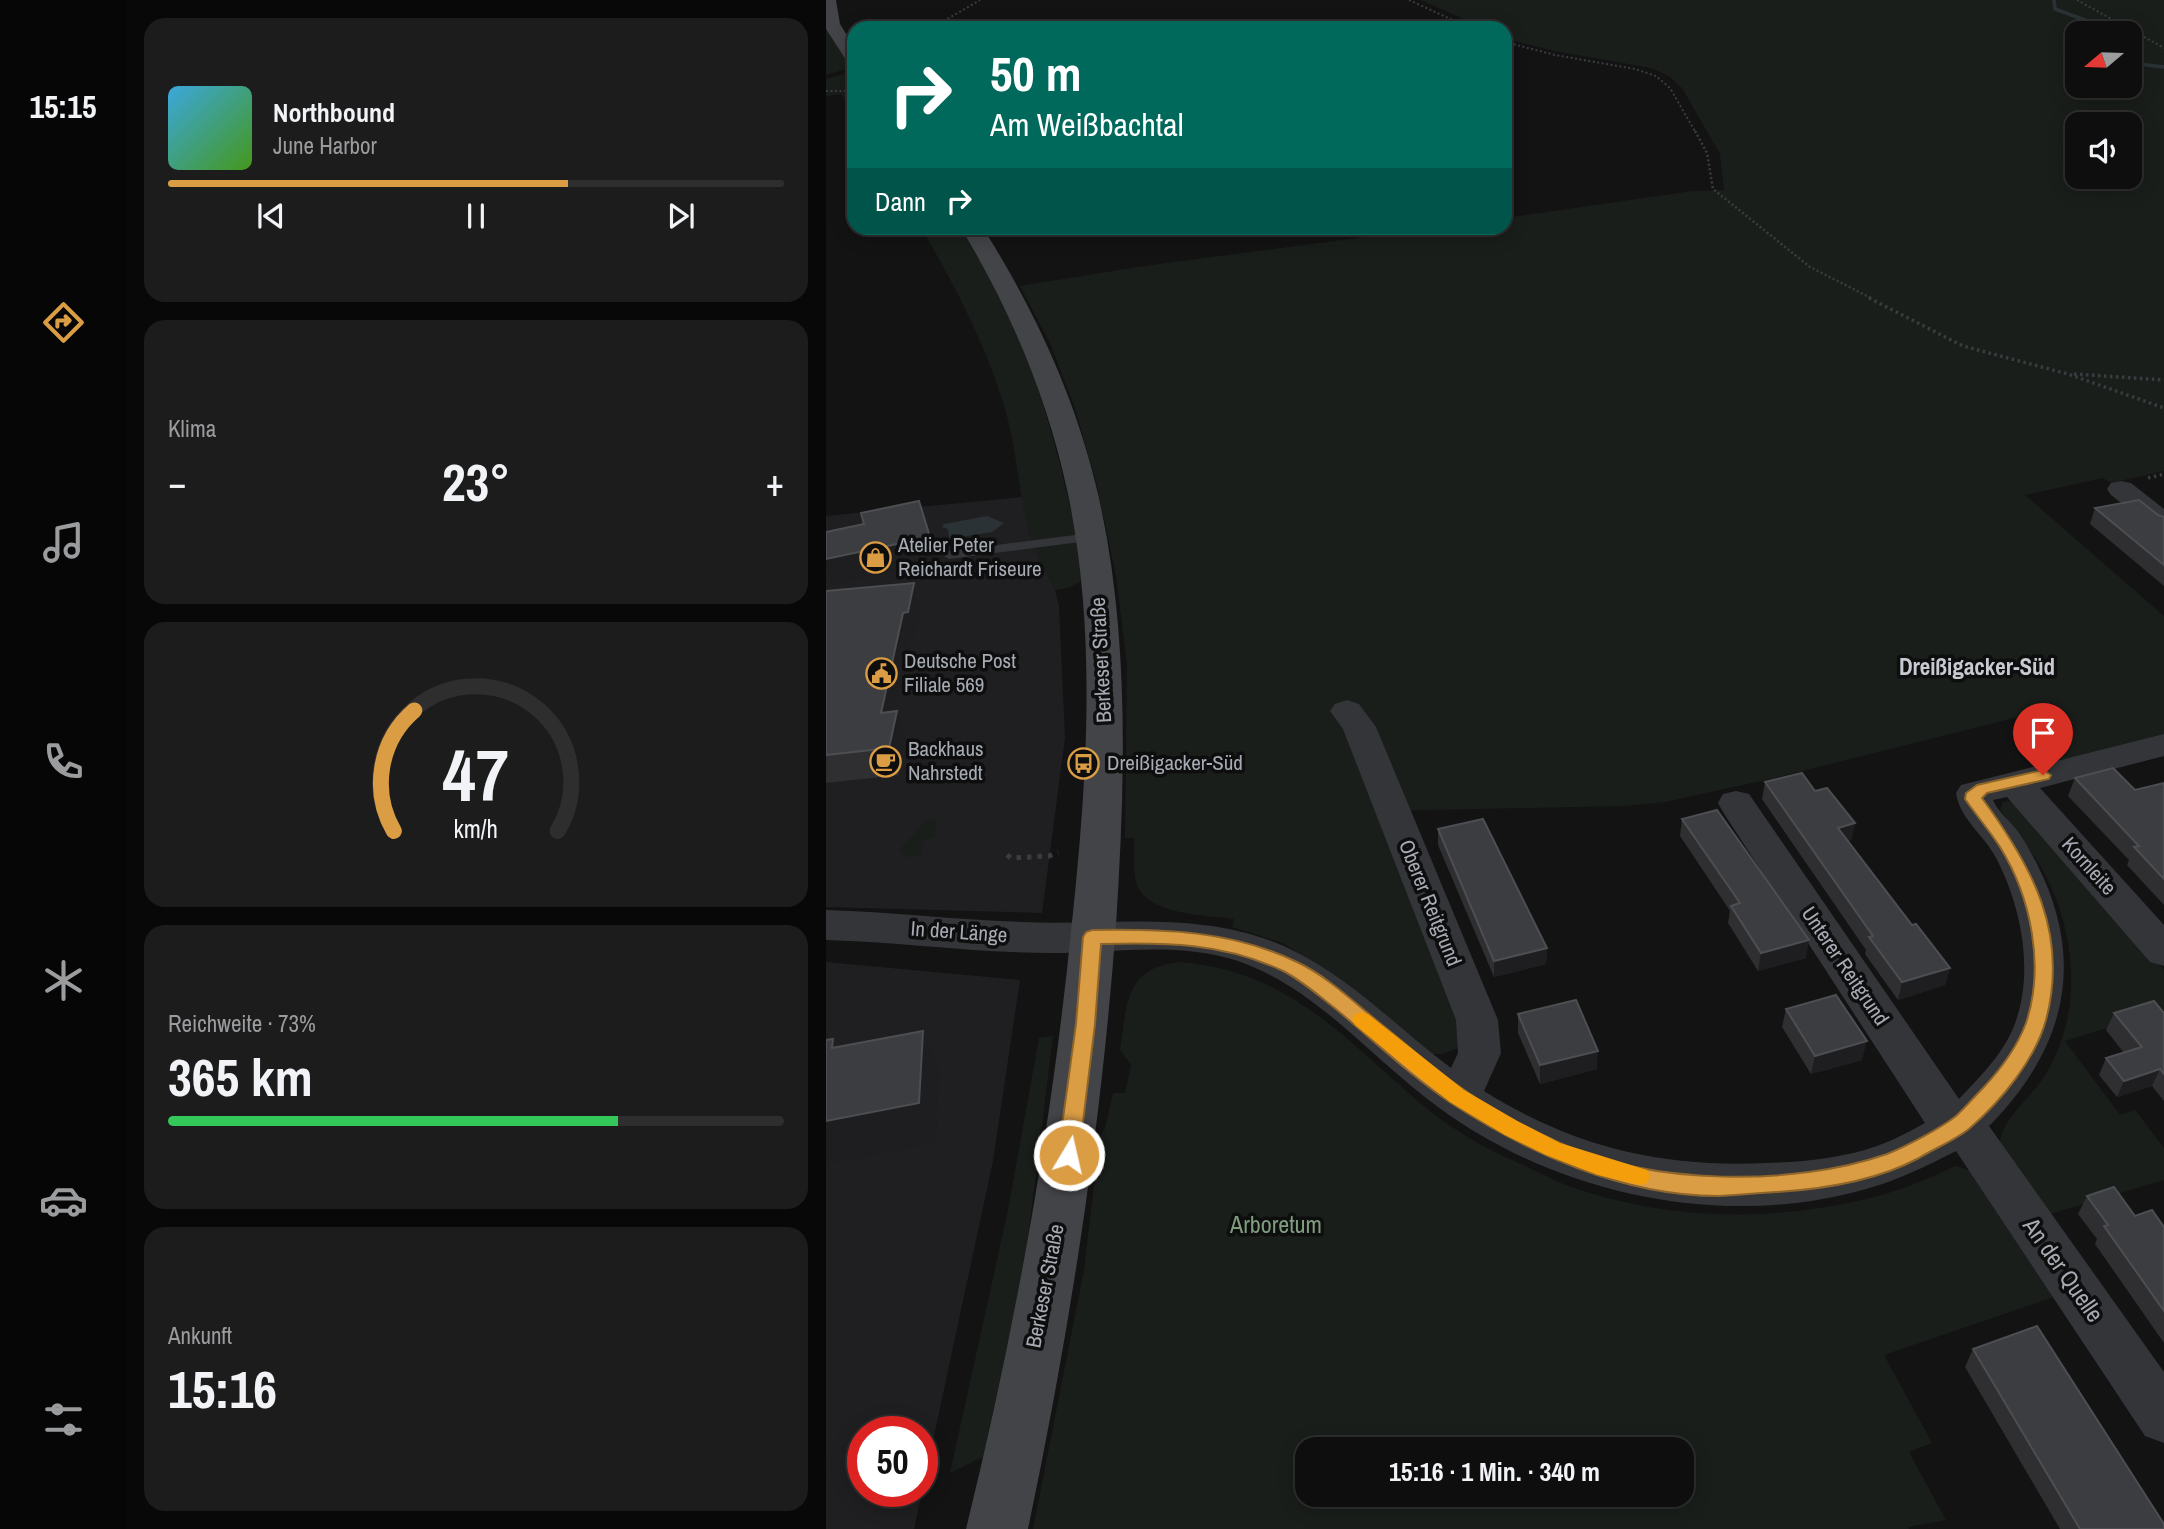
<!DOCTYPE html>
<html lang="de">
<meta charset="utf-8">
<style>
body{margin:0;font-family:"Archivo Narrow",sans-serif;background:#1c1c1d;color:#f1f3f6;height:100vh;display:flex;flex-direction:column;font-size:26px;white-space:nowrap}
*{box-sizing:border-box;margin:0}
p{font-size:23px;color:#9b9c9e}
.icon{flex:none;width:38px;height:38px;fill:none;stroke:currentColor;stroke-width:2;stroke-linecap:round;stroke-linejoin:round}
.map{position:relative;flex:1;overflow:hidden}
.sheet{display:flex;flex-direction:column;gap:18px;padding:18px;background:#080808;width:700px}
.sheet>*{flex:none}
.top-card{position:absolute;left:21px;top:21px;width:665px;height:214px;border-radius:21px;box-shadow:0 4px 18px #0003,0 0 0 2px #2e2e2f;background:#00695c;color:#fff;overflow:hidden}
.needle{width:46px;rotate:251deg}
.buttons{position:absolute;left:1239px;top:21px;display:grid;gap:14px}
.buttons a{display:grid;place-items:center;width:77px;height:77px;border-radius:14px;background:#0e0e0f;box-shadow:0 4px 18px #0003,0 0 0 2px #2e2e2f;font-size:35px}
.speed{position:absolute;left:21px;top:1416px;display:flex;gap:14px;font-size:35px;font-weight:700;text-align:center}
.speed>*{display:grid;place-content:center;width:91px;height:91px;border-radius:50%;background:#0e0e0f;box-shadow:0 4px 18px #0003,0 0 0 2px #2e2e2f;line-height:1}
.speed .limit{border:10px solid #d22;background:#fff;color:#111}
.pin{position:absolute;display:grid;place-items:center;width:60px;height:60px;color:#fff;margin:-72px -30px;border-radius:50% 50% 50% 0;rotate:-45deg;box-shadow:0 0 7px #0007}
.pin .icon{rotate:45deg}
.me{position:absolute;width:77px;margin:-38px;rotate:9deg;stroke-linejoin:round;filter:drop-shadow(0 0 5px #0008)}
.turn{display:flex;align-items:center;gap:24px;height:147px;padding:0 28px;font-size:32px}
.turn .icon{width:91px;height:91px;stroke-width:2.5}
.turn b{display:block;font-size:49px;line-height:60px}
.then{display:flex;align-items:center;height:66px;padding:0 28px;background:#0003;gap:14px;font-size:26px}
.big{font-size:52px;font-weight:700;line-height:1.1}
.sheet .card{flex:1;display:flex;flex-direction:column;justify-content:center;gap:10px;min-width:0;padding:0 24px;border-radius:21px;background:#1c1c1d}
.sheet .dial{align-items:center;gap:0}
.dial svg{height:182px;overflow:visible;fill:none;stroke:#2e2e2f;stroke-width:7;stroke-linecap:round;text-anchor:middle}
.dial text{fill:#f1f3f6;stroke:none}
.song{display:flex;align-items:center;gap:21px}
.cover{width:84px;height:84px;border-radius:10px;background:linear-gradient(135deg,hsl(200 70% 55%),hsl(100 70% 35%))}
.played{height:7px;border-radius:4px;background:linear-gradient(90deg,#db9d44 65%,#2e2e2f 65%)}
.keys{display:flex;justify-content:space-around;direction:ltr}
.heat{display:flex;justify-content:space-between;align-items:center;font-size:38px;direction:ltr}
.charge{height:10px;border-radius:5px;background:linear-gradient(90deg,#34c759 73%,#2e2e2f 0)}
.trip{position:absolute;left:469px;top:1437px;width:399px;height:70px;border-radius:21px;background:#0e0e0f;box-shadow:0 4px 18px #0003,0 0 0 2px #2e2e2f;font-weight:700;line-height:70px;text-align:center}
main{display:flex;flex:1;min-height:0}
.menu{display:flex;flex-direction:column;width:126px;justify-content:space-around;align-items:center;background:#060606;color:#9b9c9e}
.menu .icon{width:49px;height:49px}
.menu .current{color:#db9d44}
.menu b{font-size:32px;color:#f1f3f6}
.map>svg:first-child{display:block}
.built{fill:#1f1f21;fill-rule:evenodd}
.green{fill:#1a1e1a;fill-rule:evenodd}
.water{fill:#2b3236}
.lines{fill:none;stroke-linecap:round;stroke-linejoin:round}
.stream{stroke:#2b3236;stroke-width:3.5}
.path-far3{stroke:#3a3c40;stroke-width:2;stroke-dasharray:2 2.5;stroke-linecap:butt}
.path-far2{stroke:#3a3c40;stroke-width:2.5;stroke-dasharray:2 2.5;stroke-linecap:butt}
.path-far1{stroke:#3a3c40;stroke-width:3.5;stroke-dasharray:2.5 3.5;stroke-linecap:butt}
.path{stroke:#3a3c40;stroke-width:5;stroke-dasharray:4.5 6;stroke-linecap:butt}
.lane{fill:#343539;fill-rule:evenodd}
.street{fill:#343539;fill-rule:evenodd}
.secondary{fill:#434448;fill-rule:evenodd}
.wall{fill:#2f2f32}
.shaded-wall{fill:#1e1e20}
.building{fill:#3c3d40;stroke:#4c4e52;stroke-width:2}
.route{fill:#db9d44;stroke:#8e662c;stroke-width:2}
.slow{fill:#f59e0b}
.labels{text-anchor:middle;stroke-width:7;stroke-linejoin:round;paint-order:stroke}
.poi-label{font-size:21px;fill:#a6abb3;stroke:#0e0e0f;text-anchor:start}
.street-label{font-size:21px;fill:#a6abb3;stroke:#0e0e0f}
.neighbourhood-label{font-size:23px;font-weight:bold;fill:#c7cad0;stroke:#0e0e0f}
.near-park-label{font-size:24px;fill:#809c7f;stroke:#0e0e0f}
.near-street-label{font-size:24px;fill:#a6abb3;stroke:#0e0e0f}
</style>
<main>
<nav class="menu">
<b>15:15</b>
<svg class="icon current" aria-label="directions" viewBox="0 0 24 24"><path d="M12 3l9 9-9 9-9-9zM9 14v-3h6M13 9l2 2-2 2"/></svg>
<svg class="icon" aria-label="music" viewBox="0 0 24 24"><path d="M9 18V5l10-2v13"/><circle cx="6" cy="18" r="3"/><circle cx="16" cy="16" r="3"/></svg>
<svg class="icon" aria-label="phone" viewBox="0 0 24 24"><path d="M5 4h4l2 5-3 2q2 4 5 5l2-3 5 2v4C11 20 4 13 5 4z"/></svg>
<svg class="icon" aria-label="climate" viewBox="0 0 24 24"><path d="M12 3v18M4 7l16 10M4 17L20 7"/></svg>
<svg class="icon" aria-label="car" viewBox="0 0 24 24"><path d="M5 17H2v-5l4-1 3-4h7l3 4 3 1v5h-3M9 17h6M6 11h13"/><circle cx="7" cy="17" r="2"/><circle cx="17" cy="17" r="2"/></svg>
<svg class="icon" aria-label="filters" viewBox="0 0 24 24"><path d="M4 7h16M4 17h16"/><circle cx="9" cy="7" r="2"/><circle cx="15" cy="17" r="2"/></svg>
</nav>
<section class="sheet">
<div class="card">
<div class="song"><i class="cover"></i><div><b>Northbound</b><p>June Harbor</p></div></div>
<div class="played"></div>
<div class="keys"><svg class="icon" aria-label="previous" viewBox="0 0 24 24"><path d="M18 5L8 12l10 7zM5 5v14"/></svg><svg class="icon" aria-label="pause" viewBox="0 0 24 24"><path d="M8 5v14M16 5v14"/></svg><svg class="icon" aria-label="next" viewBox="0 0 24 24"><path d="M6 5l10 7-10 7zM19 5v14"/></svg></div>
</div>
<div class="card"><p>Klima</p>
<div class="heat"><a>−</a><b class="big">23°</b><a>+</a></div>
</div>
<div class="card dial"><svg viewBox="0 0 100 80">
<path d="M14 69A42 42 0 1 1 86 69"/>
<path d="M14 69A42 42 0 0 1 23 16" stroke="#db9d44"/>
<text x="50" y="56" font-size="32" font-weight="700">47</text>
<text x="50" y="72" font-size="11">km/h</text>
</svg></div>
<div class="card"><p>Reichweite · 73%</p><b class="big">365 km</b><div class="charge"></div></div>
<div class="card"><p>Ankunft</p><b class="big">15:16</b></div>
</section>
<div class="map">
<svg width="1338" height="1529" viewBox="0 0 1338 1529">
<rect width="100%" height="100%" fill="#131314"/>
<g class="built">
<polygon points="196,497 203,533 229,590 233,606 239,738 216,913 0,907 0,516"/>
<path d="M0 962 194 980 167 1161 88 1529H0ZM37 1432H96V1491H37Z"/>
</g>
<g class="green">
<path d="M595 0H1338V471L1285 483 1277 478 1199 495 1338 616V735L1235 760 1192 717 944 779 839 802 798 806 551 811 635 1014 632 1048 616 1054H606L498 970 457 943 406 927 408 919C380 915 319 915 310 882 307 868 309 852 308 838H299L301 664 290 576 271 485 249 408 224 343 194 286 318 266 607 228H679V218L867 191 898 190 894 154 856 88 843 76 825 68 729 51 679 39V28H657ZM1251 33H1304V86H1251ZM1251 124H1304V177H1251Z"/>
<polygon points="0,29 3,33 27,67 0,75"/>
<polygon points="20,73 28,73 28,116 15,94 0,96 0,79"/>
<path d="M95 228H136C207 339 234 452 259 579L242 588 229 590C219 571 208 552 203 532 193 494 191 454 181 416 164 353 128 283 95 228Z"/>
<path d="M1188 801 1195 804 1338 970V1010L1239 1041 1294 1115 1309 1110 1338 1148V1180L1214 1217 1174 1142C1178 1115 1208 1096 1221 1072 1258 1009 1250 929 1215 867 1203 846 1188 829 1174 810L1177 802Z"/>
<polygon points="111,819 109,837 98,840 95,855 78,857 73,850 101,820"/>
<path d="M352 962C461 970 516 1036 593 1102 624 1129 660 1149 697 1165 713 1172 729 1181 745 1187 836 1219 938 1222 1032 1201 1054 1196 1077 1189 1098 1180 1110 1176 1119 1169 1131 1166L1145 1171 1234 1295 1058 1355 1106 1443 1083 1452 1120 1520 1082 1527 1083 1529H207L258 1270 274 1135 279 1129 287 1093H299L305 1065 294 1050C301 1006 298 969 352 962ZM481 1449H856V1494H481Z"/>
<polygon points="227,1036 198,1270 157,1457 124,1473 182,1210 213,1038"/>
</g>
<polygon class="water" points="161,516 178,523 166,532 123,539 122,529 116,527 118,524"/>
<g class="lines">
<g class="stream">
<polyline points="1228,0 1229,9 1275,26 1282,29 1283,33"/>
<polyline points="1304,63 1338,67"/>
</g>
<g class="path-far3">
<polyline points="583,0 644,28"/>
<polyline points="1251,0 1338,48"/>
<polyline points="106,28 154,0"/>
<polyline points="679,42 729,55 809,69 830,76 844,88 870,133"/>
<polyline points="0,91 28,91"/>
</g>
<polyline class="path-far2" points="869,131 881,153 887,189 984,267 1047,299"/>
<g class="path-far1">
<polyline points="1043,298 1137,346 1242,374 1338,408"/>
<polyline points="1248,374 1338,380"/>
<polyline points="1322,478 1338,474"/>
</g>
<polyline class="path" points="181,855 185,858 223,856 232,852"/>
<polygon class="lane" points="265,533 272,537 270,540 123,559 116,555 123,551"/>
<g class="street">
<polygon points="1295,481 1305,483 1338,509 1338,532 1328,529 1285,495 1281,489 1285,483"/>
<path d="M521 700 533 704 550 727 672 1020 675 1053 658 1091C747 1147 836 1168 941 1163 978 1162 1017 1158 1051 1146 1068 1140 1084 1131 1099 1123L897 812 892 803 897 794 910 791 923 794 1133 1099C1151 1080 1171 1060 1183 1037 1211 982 1197 908 1169 856 1157 834 1134 819 1130 793L1135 785 1338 734V756L1214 788 1338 925V966L1324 962 1181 797 1167 800C1172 812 1183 820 1190 829 1198 839 1204 851 1210 862 1261 961 1240 1048 1163 1126L1338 1372V1443L1319 1436 1130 1151C1101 1166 1072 1180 1040 1189 898 1230 731 1195 612 1107 546 1059 492 989 412 961 353 941 286 953 225 953 150 953 75 942 0 940V910C66 912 131 920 196 922 288 926 382 908 468 951 528 981 573 1029 625 1068L632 1053 630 1020 517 729 504 711 509 704Z"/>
</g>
<g class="secondary">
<polygon points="0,0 10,0 14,24 28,47 28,64 22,63 0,29"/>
<path d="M135 228H157C210 312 251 401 273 498 304 638 299 783 290 925 275 1129 244 1330 202 1529H140C189 1329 226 1127 246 922 261 781 271 634 242 494 222 399 185 311 135 228Z"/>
</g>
</g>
<g class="wall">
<polygon points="1269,508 1332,515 1338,517 1338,586 1264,524"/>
<polygon points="88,583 96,609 90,639 85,639 70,711 71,711 81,738 73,775 0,783 0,591"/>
<polygon points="1249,778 1309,790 1338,783 1338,905 1301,865 1303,860 1242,796"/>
<polygon points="939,782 989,791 1029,823 1025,840 1022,841 1086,925 1124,968 1119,985 1072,1000 1039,954 1040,950 936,799"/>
<polygon points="856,819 980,958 932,971 902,923 904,911 854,836"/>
<polygon points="612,829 721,948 720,964 668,977 612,845"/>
<polygon points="960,1009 1036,1060 985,1074 956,1027"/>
<polygon points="1288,1013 1338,1013 1338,1101 1326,1086 1291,1097 1273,1075 1280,1058 1298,1053 1280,1030"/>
<polygon points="692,1014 771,1069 714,1084 692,1033"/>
<polygon points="1261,1196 1338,1227 1338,1343 1269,1244 1271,1239 1252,1214"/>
<polygon points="1147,1349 1338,1529 1234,1529 1139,1367"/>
</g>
<g class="shaded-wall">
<polygon points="104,537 111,562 7,585 0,565 0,559"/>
<polygon points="88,583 96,609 90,639 85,639 64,740 55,713 77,613"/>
<polygon points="71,711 81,738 73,775 63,748"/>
<polygon points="1029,823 1025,840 1008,845 1012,828"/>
<polygon points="983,940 980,958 932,971 935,953"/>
<polygon points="721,948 720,964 668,977 668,961"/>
<polygon points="1124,968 1119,985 1072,1000 1076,982"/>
<polygon points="97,1031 113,1071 110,1143 0,1165 0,1121"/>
<polygon points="1041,1041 1036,1060 985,1074 989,1056"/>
<polygon points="772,1051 771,1069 714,1084 714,1065"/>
<polygon points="1334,1069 1326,1086 1291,1097 1298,1081"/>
</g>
<g class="building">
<polygon points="1313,500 1332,515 1338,517 1338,565 1269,508"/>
<polygon points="93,501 104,537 0,559 0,532 38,524 35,513"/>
<polygon points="88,583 82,612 77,613 55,713 71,711 63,748 0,755 0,591"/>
<polygon points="1287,768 1309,790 1338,783 1338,879 1308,847 1313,846 1249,778"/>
<polygon points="976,773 989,791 1001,788 1029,823 1012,828 1086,925 1090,924 1124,968 1076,982 1043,937 1047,936 939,782"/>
<polygon points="891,810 983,940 935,953 905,906 914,903 856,819"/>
<polygon points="657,819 721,948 668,961 612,829"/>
<polygon points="1010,995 1041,1041 989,1056 960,1009"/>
<polygon points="750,1000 772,1051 714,1065 692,1014"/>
<polygon points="1328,1001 1338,1013 1338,1074 1334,1069 1298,1081 1280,1058 1316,1047 1288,1013"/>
<polygon points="97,1031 93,1103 0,1121 0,1040 7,1039 6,1048"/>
<polygon points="1288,1187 1309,1216 1326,1210 1338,1227 1338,1311 1278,1226 1282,1225 1261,1196"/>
<polygon points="1211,1326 1338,1524 1338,1529 1254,1529 1147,1349"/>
</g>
<path class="route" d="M1217 770 1225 775 1223 779 1161 793 1156 798C1206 866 1243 933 1220 1020 1209 1060 1175 1101 1144 1128 1130 1140 1109 1148 1093 1158 1050 1181 999 1189 952 1192 932 1193 912 1195 892 1196 797 1196 702 1153 625 1103 585 1076 548 1041 511 1010 494 997 477 981 457 971 398 943 339 942 275 944L269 1024 253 1155 250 1161 243 1164 235 1161 232 1155 250 1024 257 937 260 932 266 930C338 929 405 930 471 962 503 977 532 1006 560 1028 585 1048 610 1071 637 1089 663 1108 704 1129 734 1143 826 1185 966 1187 1061 1154 1079 1147 1115 1128 1130 1116 1139 1108 1148 1097 1157 1088 1174 1070 1191 1047 1200 1023 1219 966 1205 897 1174 847 1163 830 1150 815 1139 799L1140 793 1151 785Z"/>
<polygon class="slow" points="536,1012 542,1014 638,1090 693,1122 734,1143 821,1170 824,1176 821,1183 814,1185 772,1175 720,1155 679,1135 624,1102 529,1025 526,1019 529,1014"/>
<defs>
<symbol id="shop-ring" viewBox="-11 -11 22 22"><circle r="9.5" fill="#0e0e0f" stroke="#db9d44" stroke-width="1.5"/><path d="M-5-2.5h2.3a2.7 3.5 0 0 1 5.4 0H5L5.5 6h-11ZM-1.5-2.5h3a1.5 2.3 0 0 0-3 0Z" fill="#db9d44"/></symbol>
<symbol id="civic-ring" viewBox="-11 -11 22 22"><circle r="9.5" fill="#0e0e0f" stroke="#db9d44" stroke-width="1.5"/><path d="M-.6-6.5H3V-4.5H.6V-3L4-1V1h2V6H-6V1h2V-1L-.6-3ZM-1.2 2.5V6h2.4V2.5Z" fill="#db9d44"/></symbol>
<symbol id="cafe-ring" viewBox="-11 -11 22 22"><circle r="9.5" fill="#0e0e0f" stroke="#db9d44" stroke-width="1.5"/><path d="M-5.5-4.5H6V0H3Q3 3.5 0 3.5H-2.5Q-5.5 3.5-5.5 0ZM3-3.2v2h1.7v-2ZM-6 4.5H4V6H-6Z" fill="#db9d44"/></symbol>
<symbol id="bus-ring" viewBox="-11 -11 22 22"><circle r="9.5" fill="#0e0e0f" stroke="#db9d44" stroke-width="1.5"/><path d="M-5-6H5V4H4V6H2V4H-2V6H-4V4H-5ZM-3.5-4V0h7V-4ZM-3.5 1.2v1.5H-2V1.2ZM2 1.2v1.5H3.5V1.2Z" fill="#db9d44"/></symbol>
</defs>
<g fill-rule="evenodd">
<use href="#shop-ring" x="32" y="540" width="35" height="35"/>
<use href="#civic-ring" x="38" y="656" width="35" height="35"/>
<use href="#cafe-ring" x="42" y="744" width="35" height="35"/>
<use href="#bus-ring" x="240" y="746" width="35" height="35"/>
</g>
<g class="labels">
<g class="poi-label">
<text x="72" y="552">Atelier Peter<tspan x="72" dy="24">Reichardt Friseure</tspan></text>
<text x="78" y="668">Deutsche Post<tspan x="78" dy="24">Filiale 569</tspan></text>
<text x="82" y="756">Backhaus<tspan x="82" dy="24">Nahrstedt</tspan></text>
<text x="281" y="770">Dreißigacker-Süd</text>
</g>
<g class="street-label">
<text transform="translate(275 660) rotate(-93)" y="7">Berkeser Straße</text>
<text transform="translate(1263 866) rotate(48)" y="7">Kornleite</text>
<text transform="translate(604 903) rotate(68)" y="7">Oberer Reitgrund</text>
<text transform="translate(133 932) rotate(4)" y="7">In der Länge</text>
<text transform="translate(1019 966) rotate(56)" y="7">Unterer Reitgrund</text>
<text transform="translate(219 1286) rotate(-79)" y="7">Berkeser Straße</text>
</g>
<g class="neighbourhood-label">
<text x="1151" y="675">Dreißigacker-Süd</text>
</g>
<g class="near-park-label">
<text x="450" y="1233">Arboretum</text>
</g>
<g class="near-street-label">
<text transform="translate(1237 1270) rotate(55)" y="8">An der Quelle</text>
</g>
</g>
</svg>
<div class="buttons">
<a><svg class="needle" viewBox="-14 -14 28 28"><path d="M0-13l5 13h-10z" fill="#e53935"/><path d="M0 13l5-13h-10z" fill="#9b9c9e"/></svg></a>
<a><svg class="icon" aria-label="sound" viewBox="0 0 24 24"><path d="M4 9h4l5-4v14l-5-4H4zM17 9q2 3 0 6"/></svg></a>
</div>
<div class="speed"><div class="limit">50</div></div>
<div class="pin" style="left:1217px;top:775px;background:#d93025"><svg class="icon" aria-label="arrive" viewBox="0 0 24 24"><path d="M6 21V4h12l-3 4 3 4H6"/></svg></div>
<svg class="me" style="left:243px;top:1155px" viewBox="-20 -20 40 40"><circle r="17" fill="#db9d44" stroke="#fff" stroke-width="3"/><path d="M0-11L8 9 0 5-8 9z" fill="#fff"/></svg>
<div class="trip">15:16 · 1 Min. · 340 m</div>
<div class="top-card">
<div class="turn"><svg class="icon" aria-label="right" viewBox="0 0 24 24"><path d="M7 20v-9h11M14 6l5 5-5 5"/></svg><div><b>50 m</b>Am Weißbachtal</div></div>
<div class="then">Dann<svg class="icon" aria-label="right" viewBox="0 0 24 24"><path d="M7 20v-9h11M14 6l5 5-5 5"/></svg></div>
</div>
</div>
</main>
